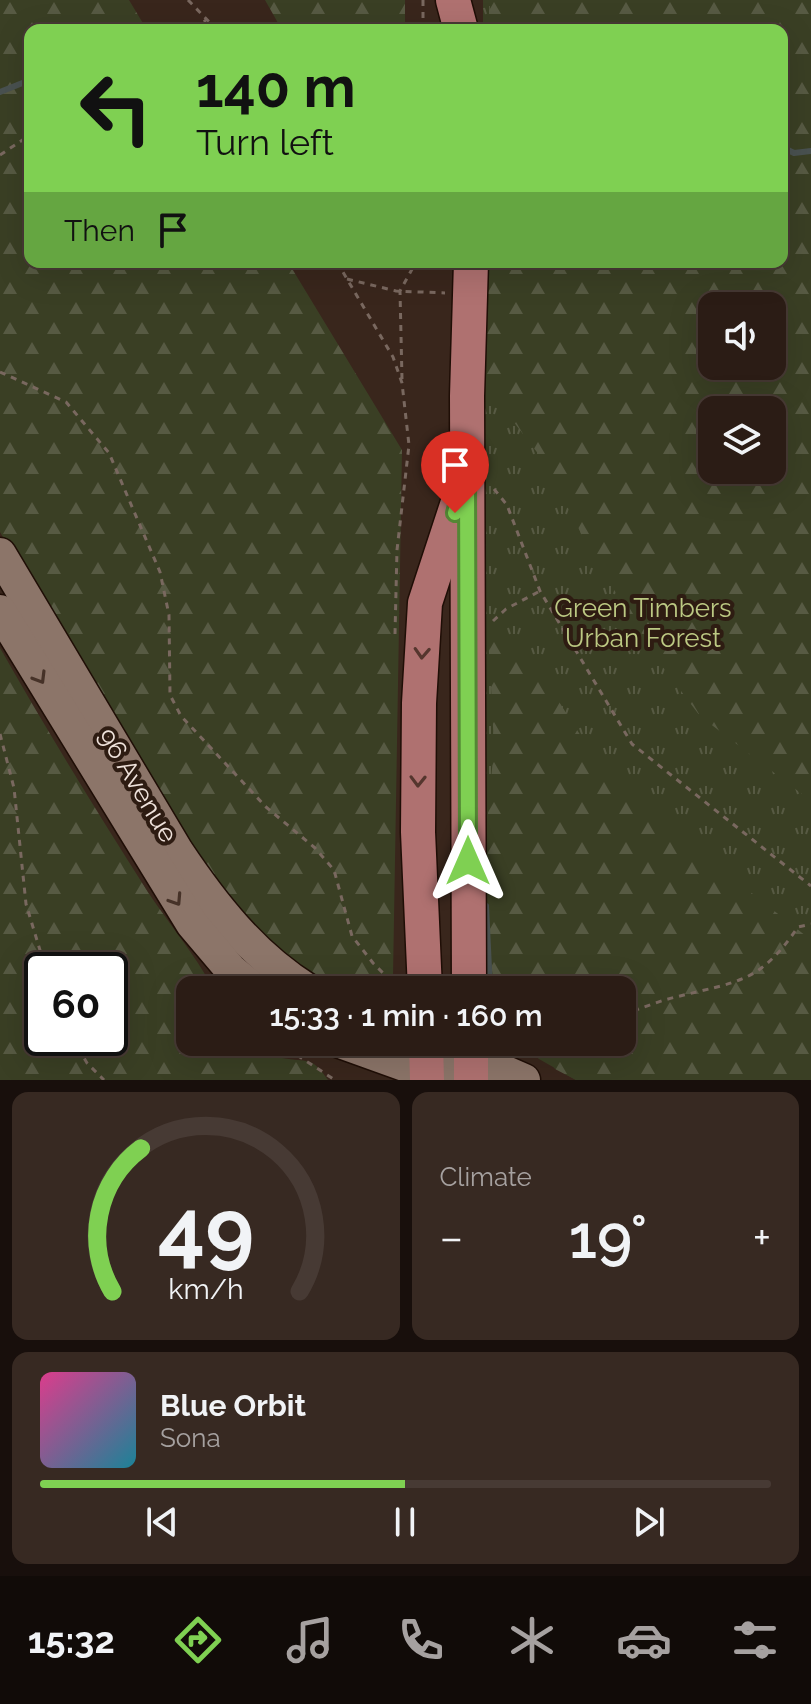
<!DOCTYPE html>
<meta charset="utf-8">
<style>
body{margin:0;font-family:Raleway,sans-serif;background:#372922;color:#f1f3f6;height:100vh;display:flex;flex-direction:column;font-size:30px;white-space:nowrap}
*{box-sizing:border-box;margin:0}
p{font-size:26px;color:#a6a1a0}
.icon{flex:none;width:44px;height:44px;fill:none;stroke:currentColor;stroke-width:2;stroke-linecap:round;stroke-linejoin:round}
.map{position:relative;height:1080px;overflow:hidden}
.drawer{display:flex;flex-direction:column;gap:12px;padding:12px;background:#180f0c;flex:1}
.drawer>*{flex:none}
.guide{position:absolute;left:24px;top:24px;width:764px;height:244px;border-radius:16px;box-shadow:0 8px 32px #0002,0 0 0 2px #473a34;background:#7fd052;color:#111;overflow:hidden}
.buttons{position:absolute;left:698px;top:292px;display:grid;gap:16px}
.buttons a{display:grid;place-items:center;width:88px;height:88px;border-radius:16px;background:#2b1c15;box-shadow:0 8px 32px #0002,0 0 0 2px #473a34;font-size:40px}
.speed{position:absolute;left:24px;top:952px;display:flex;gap:16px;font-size:40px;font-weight:700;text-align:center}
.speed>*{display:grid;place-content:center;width:104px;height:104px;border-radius:50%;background:#2b1c15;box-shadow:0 8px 32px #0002,0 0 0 2px #473a34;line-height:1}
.speed .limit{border:4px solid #111;border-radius:12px;background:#fff;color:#111}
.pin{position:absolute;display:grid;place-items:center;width:68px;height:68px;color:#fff;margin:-82px -34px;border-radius:50% 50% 50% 0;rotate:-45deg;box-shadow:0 0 8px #0007}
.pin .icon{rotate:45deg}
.me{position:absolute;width:88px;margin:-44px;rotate:0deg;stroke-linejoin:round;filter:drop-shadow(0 0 6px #0008)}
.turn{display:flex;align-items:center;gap:28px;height:168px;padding:0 40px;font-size:36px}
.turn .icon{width:104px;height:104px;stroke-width:2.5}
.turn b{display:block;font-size:56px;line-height:68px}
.then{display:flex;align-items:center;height:76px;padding:0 40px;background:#0003;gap:16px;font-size:30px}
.big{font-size:60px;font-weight:600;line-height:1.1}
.drawer .tile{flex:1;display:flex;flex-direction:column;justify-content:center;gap:12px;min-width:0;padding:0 28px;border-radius:16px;background:#372922}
.drawer .dial{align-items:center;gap:0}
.dial svg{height:208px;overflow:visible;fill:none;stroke:#473a34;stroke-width:7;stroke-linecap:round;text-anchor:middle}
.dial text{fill:#f1f3f6;stroke:none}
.song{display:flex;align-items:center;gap:24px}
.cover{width:96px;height:96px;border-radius:12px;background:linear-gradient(135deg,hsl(330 70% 55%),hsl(190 70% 35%))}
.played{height:8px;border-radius:4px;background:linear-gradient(90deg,#7fd052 50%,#473a34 50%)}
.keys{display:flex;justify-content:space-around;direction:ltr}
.heat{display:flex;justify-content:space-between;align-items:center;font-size:44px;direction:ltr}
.drawer .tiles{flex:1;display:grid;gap:12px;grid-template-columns:1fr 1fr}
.tile:last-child{grid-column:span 2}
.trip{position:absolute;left:176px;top:976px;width:460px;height:80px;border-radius:16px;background:#2b1c15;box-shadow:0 8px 32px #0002,0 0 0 2px #473a34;font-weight:600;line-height:80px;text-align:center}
.tabs{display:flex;height:128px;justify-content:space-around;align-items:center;background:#110b08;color:#a6a1a0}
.tabs .icon{width:56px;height:56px}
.tabs .active{color:#7fd052}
.tabs b{font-size:36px;color:#f1f3f6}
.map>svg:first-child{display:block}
.grass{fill:url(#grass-tufts);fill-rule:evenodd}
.forest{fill:url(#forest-firs);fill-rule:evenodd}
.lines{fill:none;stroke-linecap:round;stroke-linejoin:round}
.stream{stroke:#495150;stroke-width:6}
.secondary-casing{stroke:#1f0e06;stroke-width:35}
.primary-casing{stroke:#1f0e06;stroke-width:37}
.path{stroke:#79685f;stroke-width:3;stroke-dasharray:6 6;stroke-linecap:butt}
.secondary{stroke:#8c7569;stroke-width:32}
.primary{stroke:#af7170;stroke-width:34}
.oneway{stroke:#55362e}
.oneway2{stroke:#463228}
.route-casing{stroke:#538735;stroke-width:20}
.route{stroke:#7fd052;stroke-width:14}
.labels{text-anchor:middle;stroke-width:8;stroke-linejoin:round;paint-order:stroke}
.park-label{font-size:26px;fill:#bcc983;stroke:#2e1c12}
.street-label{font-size:26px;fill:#efe2db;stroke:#2e1c12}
</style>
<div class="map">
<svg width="811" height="1080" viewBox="0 0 811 1080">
<defs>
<pattern id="grass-tufts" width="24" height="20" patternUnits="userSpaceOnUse" patternTransform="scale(2)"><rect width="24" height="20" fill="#3a3f24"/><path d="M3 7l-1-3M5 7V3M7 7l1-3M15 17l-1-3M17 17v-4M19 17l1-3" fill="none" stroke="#575a43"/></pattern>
<pattern id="forest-firs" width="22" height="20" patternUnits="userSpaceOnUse" patternTransform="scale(2)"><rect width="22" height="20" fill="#3a3f24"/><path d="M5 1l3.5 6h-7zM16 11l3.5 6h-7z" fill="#575a43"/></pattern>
</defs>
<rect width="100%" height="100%" fill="#39261c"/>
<path class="grass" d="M483 0H811V1080H576L539 1059 520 1042H622V990H491L487 971 479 838 478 262H782V30H483ZM712 306H772V366H712ZM712 410H772V470H712Z"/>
<g class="forest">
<polygon points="0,0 129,0 147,30 30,30 30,262 288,262 402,450 393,976 379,990 323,990 278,955 193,854 0,532"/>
<polygon points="265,0 405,0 405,30 282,30"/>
<path d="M490 0H811V801L700 716 662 666 594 558 543 460 483 382 485 262H782V30H489ZM712 306H772V366H712ZM712 410H772V470H712Z"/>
<polygon points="495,629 525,654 540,672 609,780 811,940 811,1080 576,1080 555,1069 536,1042 622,1042 622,990 495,990 491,964 489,922 487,825 494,747 489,646 491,634"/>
<path d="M0 648C46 729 95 809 146 889 168 923 195 954 214 990H190V1042H280L282 1058C308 1063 311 1055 328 1080H0ZM110 970V1038H42V970Z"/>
</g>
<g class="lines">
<g class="stream">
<polyline points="0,92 30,80"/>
<polyline points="782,147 794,153 811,151"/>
<polyline points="486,906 490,990"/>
</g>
<defs>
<g id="secondary">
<path d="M0 554 177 851C213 905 253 956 308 990"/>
<polyline points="0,611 192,924 231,970 255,990"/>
<polyline points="340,1042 446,1080"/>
<polyline points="420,1042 490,1065 524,1080"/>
</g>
<g id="primary">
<polyline points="453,0 461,30"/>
<polyline points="425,990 418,832 419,703 425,603 460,496"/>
<polyline points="469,990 467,396 471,262"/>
<polyline points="426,1042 427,1080"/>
<polyline points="471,1042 471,1080"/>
</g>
</defs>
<use href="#secondary" class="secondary-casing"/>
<use href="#primary" class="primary-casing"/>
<g class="path">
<polyline points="188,0 217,30"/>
<polyline points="423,0 423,30"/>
<polyline points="195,30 207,19"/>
<polyline points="0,155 30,135"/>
<polyline points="337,262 393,357 402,383 409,445 397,550 395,634"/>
<polyline points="347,279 396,291 445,293"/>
<polyline points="0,372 66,402 109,453 160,572 169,615 170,695 181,716 266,807 315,848 334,870 352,936 373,963 398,988"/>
<polyline points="402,379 400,291 416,262"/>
<polyline points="494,489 507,505 540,591 632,744 811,886"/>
<polyline points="493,621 506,609 540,591"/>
<polyline points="0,734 14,788 26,904 46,970"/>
<path d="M622 1015C640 1009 658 1001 676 997 738 981 759 984 798 927L811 924"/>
<polyline points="72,1038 87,1063 104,1080"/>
<polyline points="277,1042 335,1080"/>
</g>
<use href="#secondary" class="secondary"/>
<use href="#primary" class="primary"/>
</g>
<defs><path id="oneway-chevron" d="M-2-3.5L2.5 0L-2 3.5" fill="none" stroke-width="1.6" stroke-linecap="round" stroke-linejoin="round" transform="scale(2)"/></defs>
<g class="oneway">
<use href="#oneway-chevron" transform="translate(422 653) rotate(93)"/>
<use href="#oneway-chevron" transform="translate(418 781) rotate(91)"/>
</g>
<g class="oneway2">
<use href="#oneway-chevron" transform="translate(40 678) rotate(59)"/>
<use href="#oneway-chevron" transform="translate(176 900) rotate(57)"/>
</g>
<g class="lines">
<defs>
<polyline id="route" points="455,513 467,468 468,861"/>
</defs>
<use href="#route" class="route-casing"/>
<use href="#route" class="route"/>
</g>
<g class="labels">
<g class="park-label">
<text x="643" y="617">Green Timbers<tspan x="643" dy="30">Urban Forest</tspan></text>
</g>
<g class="street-label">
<text transform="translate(138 785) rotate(59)" y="9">96 Avenue</text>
</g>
</g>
</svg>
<div class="buttons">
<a><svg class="icon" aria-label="sound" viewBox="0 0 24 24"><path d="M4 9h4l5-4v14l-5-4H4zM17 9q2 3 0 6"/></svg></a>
<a><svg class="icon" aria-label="layers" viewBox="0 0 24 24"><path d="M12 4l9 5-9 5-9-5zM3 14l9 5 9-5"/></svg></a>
</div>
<div class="speed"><div class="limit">60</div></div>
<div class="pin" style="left:455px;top:513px;background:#d93025"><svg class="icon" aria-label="arrive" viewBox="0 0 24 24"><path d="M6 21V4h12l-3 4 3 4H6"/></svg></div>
<svg class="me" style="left:468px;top:861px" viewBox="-20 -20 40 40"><path d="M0-17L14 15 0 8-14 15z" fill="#7fd052" stroke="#fff" stroke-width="4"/></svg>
<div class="trip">15:33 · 1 min · 160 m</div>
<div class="guide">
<div class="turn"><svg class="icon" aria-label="left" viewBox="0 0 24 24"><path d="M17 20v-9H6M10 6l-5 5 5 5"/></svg><div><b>140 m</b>Turn left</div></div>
<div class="then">Then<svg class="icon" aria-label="arrive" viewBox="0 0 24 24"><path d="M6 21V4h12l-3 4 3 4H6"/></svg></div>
</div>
</div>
<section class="drawer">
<div class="tiles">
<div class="tile dial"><svg viewBox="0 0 100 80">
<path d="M14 69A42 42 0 1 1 86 69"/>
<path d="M14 69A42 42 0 0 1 25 14" stroke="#7fd052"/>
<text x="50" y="56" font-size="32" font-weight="700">49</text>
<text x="50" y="72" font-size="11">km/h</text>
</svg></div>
<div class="tile"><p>Climate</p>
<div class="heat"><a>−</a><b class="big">19°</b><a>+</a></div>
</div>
<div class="tile">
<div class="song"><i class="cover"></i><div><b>Blue Orbit</b><p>Sona</p></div></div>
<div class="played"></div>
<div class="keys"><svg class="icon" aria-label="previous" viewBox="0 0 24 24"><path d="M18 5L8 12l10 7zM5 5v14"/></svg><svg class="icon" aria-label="pause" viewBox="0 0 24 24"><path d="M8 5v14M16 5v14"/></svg><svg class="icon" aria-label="next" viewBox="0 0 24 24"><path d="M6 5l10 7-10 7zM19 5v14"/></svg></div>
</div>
</div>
</section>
<nav class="tabs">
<b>15:32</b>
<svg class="icon active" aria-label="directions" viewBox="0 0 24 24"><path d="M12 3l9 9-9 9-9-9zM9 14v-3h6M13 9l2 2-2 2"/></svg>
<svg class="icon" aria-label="music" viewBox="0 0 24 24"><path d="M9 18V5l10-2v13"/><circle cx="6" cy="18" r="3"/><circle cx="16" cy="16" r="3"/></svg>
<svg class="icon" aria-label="phone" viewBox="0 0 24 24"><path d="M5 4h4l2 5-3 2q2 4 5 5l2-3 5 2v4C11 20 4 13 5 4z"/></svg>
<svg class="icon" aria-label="climate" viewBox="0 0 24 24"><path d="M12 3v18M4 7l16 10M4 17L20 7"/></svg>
<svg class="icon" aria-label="car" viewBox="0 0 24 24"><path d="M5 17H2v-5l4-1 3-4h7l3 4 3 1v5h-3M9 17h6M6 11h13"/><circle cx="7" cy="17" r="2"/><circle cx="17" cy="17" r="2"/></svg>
<svg class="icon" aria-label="filters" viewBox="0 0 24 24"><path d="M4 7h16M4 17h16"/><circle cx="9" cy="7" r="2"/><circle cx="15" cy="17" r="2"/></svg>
</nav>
